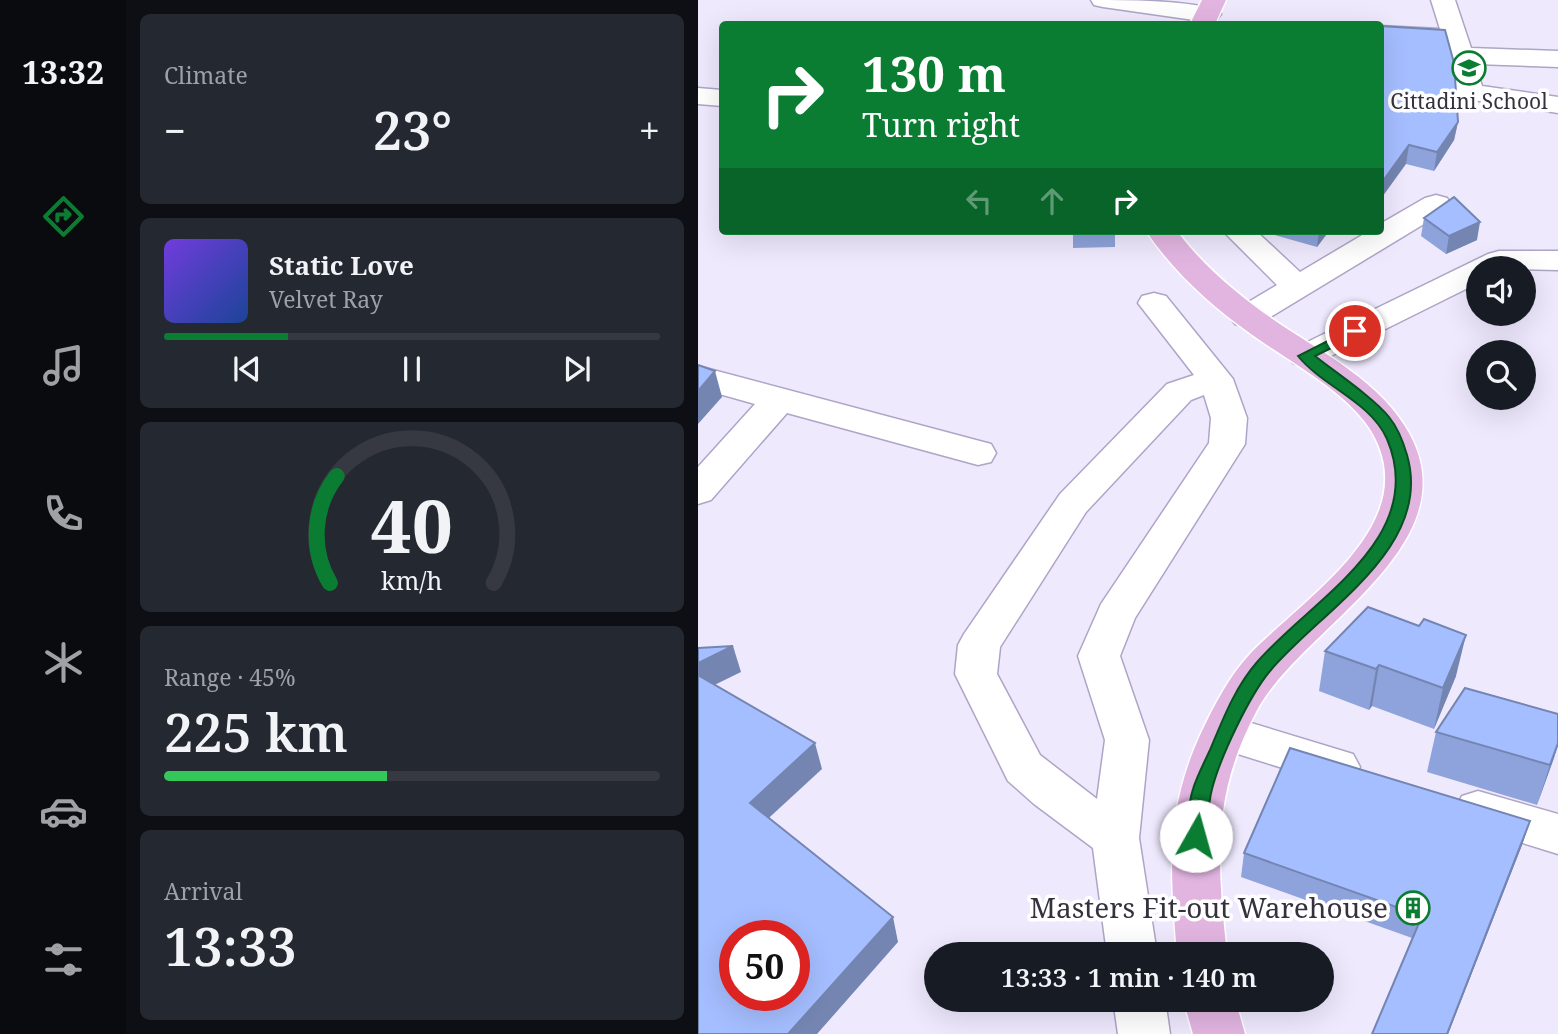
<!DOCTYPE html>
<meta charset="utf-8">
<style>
body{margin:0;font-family:"Noto Serif",serif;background:#242831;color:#f1f3f6;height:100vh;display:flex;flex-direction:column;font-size:26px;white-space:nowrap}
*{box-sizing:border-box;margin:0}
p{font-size:23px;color:#9ea1a6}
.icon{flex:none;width:38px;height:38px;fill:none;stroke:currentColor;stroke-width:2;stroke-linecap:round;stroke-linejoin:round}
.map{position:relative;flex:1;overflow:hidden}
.sheet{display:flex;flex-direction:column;gap:14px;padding:14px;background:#0d0f14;width:572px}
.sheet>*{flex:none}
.guide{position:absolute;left:21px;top:21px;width:665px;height:214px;border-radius:7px;box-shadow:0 7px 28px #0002;background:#0b7d33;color:#fff;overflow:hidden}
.tools{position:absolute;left:768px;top:256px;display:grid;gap:14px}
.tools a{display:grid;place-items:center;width:70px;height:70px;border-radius:50%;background:#171b24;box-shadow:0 7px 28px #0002;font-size:35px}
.speed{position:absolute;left:21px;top:920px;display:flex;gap:14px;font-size:35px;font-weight:700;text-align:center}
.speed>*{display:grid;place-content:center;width:91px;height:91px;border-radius:50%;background:#171b24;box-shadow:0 7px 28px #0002;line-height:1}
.speed .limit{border:10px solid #d22;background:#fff;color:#111}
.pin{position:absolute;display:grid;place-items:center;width:60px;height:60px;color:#fff;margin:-30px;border:4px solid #fff;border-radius:50%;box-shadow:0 2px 7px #0007}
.me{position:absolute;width:77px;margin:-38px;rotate:7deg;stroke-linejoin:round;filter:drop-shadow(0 0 5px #0008)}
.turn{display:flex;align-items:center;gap:24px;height:147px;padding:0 28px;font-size:32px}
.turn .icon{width:91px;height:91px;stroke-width:2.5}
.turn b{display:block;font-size:49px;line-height:60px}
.lanes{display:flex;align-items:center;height:66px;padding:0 28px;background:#0003;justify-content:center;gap:35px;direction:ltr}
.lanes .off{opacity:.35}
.big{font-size:52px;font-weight:600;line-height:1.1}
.sheet .card{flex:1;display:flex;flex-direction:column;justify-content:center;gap:10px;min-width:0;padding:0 24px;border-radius:10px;background:#242831}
.sheet .dial{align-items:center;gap:0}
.dial svg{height:182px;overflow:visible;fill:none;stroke:#363941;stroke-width:7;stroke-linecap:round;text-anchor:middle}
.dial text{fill:#f1f3f6;stroke:none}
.song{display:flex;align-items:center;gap:21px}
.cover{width:84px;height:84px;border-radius:10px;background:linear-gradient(135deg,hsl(260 70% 55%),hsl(220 70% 35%))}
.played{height:7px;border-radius:4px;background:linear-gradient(90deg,#0b7d33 25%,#363941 25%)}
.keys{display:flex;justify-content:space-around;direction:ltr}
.heat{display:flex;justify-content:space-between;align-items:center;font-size:38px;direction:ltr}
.charge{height:10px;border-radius:5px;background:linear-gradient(90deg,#34c759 45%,#363941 0)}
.trip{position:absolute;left:226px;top:942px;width:410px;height:70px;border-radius:35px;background:#171b24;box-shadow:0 7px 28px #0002;font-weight:600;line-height:70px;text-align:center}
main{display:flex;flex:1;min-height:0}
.dock{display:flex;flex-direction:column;width:126px;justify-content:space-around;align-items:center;background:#090b0e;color:#9ea1a6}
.dock .icon{width:49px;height:49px}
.dock .on{color:#0b7d33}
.dock b{font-size:32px;color:#f1f3f6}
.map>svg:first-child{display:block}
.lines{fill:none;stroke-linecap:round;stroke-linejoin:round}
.minor-casing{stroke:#aea5c6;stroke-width:3}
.major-casing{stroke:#fff;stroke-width:3}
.minor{fill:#fff;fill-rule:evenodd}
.major{fill:#e2b5e1;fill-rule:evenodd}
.wall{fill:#8ea3db}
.shaded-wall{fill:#7485b2}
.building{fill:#a5beff;stroke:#7485b2;stroke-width:2;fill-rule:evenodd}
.route{fill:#0b7d33;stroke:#075121;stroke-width:2}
.labels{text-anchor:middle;stroke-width:7;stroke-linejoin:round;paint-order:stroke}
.far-poi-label{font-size:21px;fill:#35313e;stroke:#fff}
.near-poi-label{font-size:28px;fill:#35313e;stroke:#fff;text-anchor:end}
</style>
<main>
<nav class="dock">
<b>13:32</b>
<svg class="icon on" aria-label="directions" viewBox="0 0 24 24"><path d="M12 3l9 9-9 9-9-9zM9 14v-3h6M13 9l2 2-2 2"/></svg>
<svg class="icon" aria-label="music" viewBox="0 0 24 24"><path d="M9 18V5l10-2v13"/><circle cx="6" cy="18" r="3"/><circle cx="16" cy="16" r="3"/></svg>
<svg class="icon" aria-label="phone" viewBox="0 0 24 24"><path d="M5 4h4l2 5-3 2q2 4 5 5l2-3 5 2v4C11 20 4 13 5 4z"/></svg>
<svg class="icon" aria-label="climate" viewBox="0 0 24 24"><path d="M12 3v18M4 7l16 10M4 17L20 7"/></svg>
<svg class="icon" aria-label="car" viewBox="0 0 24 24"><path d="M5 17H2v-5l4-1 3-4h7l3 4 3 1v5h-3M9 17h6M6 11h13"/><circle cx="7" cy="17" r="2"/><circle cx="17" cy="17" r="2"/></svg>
<svg class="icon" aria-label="filters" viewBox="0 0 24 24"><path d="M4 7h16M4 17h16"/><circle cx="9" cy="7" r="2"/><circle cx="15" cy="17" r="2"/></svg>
</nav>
<section class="sheet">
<div class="card"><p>Climate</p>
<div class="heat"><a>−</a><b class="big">23°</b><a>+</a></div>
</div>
<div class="card">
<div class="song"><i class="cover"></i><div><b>Static Love</b><p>Velvet Ray</p></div></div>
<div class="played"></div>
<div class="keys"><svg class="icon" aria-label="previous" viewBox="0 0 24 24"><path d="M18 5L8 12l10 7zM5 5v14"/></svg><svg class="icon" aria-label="pause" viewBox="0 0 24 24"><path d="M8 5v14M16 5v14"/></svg><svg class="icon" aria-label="next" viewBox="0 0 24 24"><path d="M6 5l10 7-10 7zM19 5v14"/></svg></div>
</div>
<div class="card dial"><svg viewBox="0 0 100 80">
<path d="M14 69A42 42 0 1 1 86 69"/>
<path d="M14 69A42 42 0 0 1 17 22" stroke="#0b7d33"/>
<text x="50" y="56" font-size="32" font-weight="700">40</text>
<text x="50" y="72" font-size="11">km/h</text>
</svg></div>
<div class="card"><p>Range · 45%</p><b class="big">225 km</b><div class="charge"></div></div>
<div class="card"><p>Arrival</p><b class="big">13:33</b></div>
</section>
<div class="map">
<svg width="860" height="1034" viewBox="0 0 860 1034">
<rect width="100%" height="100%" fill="#efe9fe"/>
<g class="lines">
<defs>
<g id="minor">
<path d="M393 0C435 0 478 0 519 9L523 14 519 19 510 22 405 7 396 5Z"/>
<polygon points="733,0 757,0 773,48 860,51 860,67 777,64 784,86 860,97 860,113 762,98 758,92 746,44 682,42 682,26 742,29"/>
<polygon points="0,88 24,90 24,106 0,104"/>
<polygon points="738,195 749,198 753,204 749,210 561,324 549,327 537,324 532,317 537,310 579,285 525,231 558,231 602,272 671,231 682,231 682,224 727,198"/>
<polygon points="801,251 860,251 860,270 780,268 780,283 619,363 607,367 595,363 590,356 595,349 790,254"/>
<path d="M456 293 468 296 535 379 549 418 547 444 437 618 422 656 451 740 441 838 459 954H409L395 848 336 804 310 781 257 674 260 645 266 634 362 494 469 384 496 375 440 303 444 296ZM506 395 513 418 511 443 403 604 380 656 407 740 399 799 342 755 299 674 302 647 388 512 493 400Z"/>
<polygon points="0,366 293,444 298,453 293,462 280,465 89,413 13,500 0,504 0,467 57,404 0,388"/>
<polygon points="527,715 655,754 662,767 655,780 639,785 511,745 505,733 511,721"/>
<polygon points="780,791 860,814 860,854 764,824 757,810 764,796"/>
<polygon points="415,999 467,999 472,1034 420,1034"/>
</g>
<g id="major">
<polygon points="504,0 528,0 517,24 492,24"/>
<path d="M448 231H479C505 266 540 295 576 320 624 353 684 382 712 435 772 548 601 629 558 712 513 797 519 862 529 954H479C472 869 467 810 504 731 517 704 531 677 551 655 604 599 726 525 675 434 652 393 590 361 553 334 512 305 476 272 448 231Z"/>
<polygon points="485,999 537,999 547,1034 495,1034"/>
</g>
</defs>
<use href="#minor" class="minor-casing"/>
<use href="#major" class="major-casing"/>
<use href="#minor" class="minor"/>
<use href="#major" class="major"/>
</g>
<g class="wall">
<polygon points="682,26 760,122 756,140 736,171 708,164"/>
<polygon points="726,218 779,240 748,254 723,236"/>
<polygon points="375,231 417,231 417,247 375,248"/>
<polygon points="562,231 631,231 619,247"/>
<polygon points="721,626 758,676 736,729 674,706 671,710 621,691 627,651"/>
<polygon points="860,714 860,746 839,805 729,772 738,732"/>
<polygon points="832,821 824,845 750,1034 674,1034 714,938 543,877 546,853"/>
</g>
<g class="shaded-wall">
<polygon points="760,122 756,140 736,171 739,152"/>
<polygon points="711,145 708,164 682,200 682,185"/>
<polygon points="782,222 779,240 748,254 751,236"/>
<polygon points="621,231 631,231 619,247"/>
<polygon points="17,371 24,397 0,424 0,391"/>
<polygon points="768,635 758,676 736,729 745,688"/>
<polygon points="35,646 43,672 0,693 0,663"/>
<polygon points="681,665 674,706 671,710 678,669"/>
<polygon points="117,743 124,769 60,828 52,803"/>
<polygon points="860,743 856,758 839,805 852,765"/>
<polygon points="832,821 824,845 750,1034 749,1034"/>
<polygon points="195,917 200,942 119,1034 90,1034"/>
</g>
<g class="building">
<polygon points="615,23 649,24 615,24"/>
<polygon points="682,26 747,30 756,63 760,122 739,152 711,145 682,185"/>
<polygon points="756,197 782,222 751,236 726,218"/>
<polygon points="0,365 17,371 0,391"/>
<polygon points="670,607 721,626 726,619 768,635 745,688 681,665 678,669 627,651"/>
<polygon points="35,646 0,663 0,648"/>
<path d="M0 675 117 743 52 803 195 917 90 1034H0ZM37 936H96V996H37Z"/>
<polygon points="767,688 860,714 860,743 852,765 738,732"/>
<polygon points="592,748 832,821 749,1034 674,1034 724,916 546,853"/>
</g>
<path class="route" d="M657 327 662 328V334L617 356C637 372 676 398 691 417 700 428 705 441 709 455 736 548 623 610 572 671 551 696 522 758 514 789 510 804 510 821 508 836L505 842 498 845 491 842 488 836C490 821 490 804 495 789 499 776 506 763 512 750 525 719 537 687 560 661 614 599 731 538 689 439 673 402 624 386 600 356Z"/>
<defs>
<symbol id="school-ring" viewBox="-11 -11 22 22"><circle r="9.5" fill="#fff" stroke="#0b7d33" stroke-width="1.5"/><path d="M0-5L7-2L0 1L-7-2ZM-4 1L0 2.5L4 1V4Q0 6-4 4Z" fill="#0b7d33"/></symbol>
<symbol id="building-ring" viewBox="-11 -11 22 22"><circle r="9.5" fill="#fff" stroke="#0b7d33" stroke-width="1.5"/><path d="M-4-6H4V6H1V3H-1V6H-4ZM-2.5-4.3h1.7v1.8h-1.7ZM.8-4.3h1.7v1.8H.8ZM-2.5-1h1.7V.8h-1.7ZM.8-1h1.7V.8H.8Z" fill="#0b7d33"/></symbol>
</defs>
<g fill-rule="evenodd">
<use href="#school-ring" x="752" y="49" width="38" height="38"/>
<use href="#building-ring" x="696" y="889" width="38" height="38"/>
</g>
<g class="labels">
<g class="far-poi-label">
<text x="771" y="109">Cittadini School</text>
</g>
<g class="near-poi-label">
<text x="690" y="918">Masters Fit-out Warehouse</text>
</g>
</g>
</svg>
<div class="tools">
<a><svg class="icon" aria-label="sound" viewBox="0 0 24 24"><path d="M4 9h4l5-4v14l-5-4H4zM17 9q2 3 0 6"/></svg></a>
<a><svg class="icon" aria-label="search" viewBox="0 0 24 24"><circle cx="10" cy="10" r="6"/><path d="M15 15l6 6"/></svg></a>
</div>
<div class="speed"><div class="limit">50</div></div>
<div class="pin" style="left:657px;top:331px;background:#d93025"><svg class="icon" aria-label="arrive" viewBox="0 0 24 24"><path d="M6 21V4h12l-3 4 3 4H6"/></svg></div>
<svg class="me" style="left:498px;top:836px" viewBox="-20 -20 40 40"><circle r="19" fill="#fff"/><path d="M0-13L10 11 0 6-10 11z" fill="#0b7d33"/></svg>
<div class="trip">13:33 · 1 min · 140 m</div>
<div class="guide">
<div class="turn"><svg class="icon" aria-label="right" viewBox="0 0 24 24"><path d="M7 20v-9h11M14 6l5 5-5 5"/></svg><div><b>130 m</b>Turn right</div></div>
<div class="lanes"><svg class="icon off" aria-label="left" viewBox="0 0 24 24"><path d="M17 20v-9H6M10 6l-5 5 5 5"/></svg><svg class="icon off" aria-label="ahead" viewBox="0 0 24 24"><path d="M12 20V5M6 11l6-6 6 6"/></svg><svg class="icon" aria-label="right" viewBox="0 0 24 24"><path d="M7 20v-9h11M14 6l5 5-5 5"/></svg></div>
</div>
</div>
</main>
